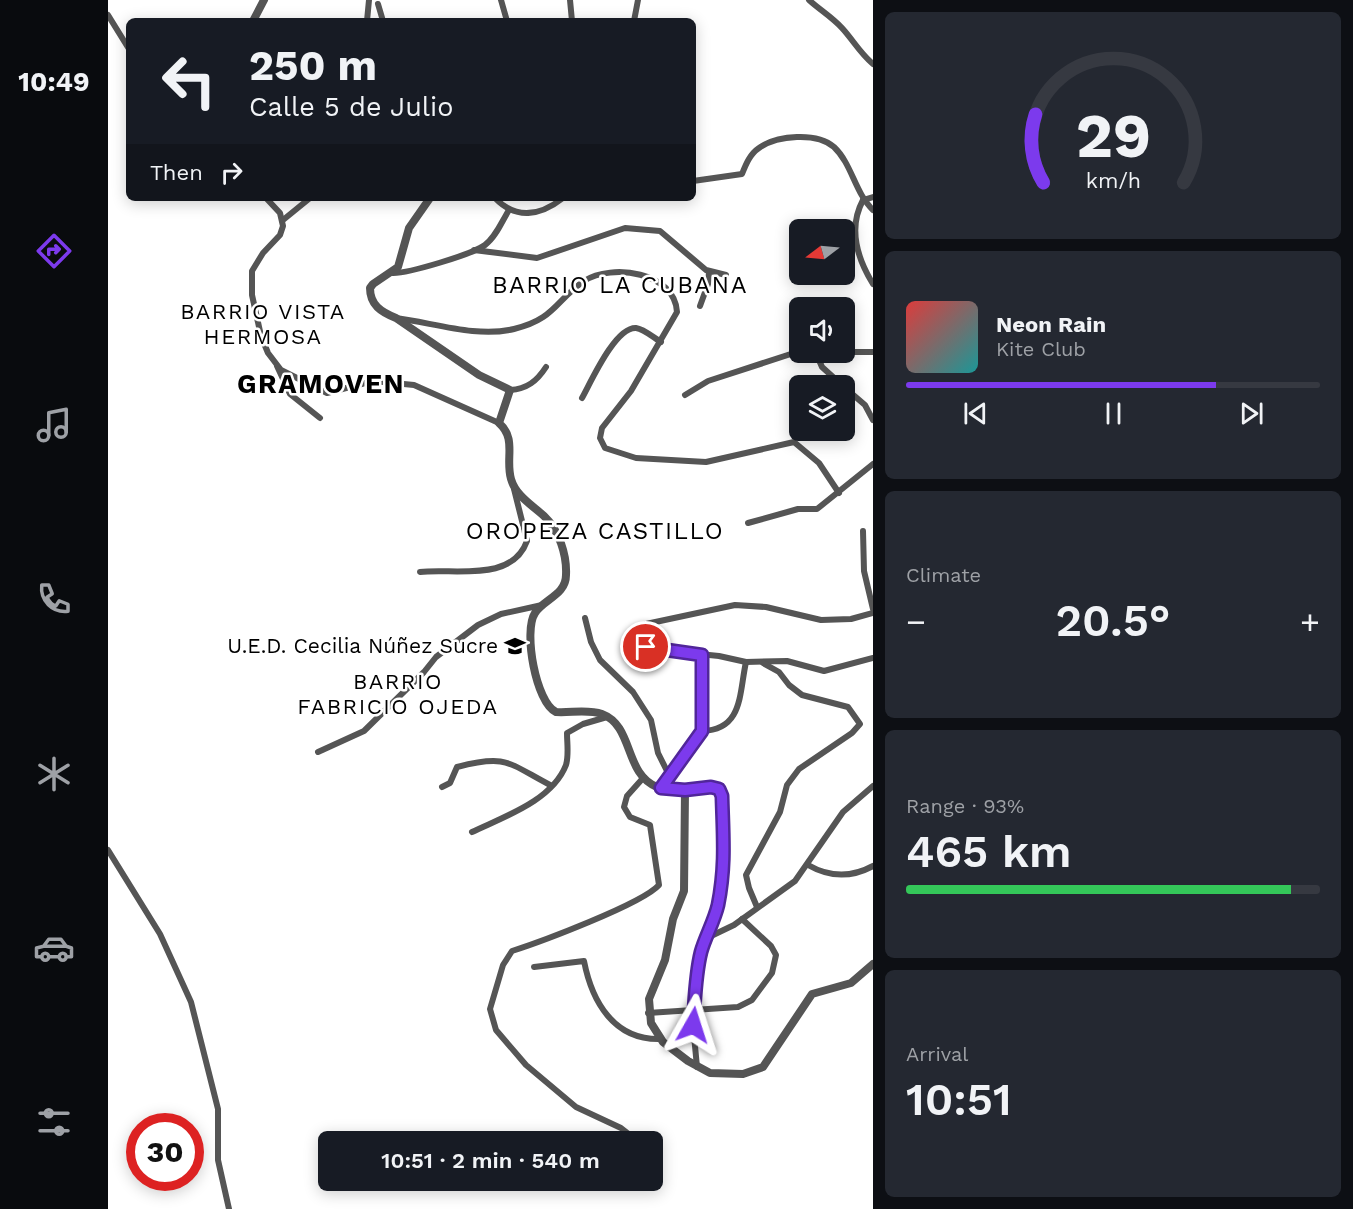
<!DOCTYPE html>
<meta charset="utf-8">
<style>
body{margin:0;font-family:"Work Sans",sans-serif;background:#242831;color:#f1f3f6;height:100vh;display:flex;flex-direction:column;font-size:22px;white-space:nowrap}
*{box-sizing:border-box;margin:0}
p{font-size:20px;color:#9ea1a6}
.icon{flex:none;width:33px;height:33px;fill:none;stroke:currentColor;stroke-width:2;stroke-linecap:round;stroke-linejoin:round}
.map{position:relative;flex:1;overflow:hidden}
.details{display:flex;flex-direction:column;gap:12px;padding:12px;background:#0d0f14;width:480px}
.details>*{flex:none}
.banner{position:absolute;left:18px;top:18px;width:570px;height:183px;border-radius:9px;box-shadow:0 3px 15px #0003;background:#171b24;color:#f1f3f6;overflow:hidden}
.needle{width:39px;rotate:254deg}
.tools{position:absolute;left:681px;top:219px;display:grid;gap:12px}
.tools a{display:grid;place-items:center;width:66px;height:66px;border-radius:9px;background:#171b24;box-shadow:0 3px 15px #0003;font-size:30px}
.speed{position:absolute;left:18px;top:1113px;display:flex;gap:12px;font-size:30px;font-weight:700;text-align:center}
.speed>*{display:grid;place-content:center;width:78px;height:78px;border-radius:50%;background:#171b24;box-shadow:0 3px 15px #0003;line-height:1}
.speed .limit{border:9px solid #d22;background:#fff;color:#111}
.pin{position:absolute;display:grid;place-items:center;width:51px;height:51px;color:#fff;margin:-26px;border:3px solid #fff;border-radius:50%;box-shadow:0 2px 6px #0007}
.me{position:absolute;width:66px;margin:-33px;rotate:6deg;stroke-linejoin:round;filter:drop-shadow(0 0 4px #0008)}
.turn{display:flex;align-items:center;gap:21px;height:126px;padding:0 24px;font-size:27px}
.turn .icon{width:78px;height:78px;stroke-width:2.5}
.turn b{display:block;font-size:42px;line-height:51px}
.then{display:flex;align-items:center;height:57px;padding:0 24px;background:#0003;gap:12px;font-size:22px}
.big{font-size:45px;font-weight:600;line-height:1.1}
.details .widget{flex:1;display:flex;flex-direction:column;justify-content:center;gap:9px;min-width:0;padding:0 21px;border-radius:9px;background:#242831}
.details .dial{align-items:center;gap:0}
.dial svg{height:156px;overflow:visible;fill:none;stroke:#363941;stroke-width:7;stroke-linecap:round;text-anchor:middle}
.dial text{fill:#f1f3f6;stroke:none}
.song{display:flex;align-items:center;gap:18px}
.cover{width:72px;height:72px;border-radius:9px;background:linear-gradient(135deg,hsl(0 70% 55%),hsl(180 70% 35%))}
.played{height:6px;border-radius:3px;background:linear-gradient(90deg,#7c3aed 75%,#363941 75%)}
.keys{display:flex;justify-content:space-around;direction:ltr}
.heat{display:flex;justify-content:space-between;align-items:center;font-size:33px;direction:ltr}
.charge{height:9px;border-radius:4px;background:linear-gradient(90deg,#34c759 93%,#363941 0)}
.trip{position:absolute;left:210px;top:1131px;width:345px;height:60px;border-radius:9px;background:#171b24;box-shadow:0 3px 15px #0003;font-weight:600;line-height:60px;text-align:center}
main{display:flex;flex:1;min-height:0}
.tab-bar{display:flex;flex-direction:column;width:108px;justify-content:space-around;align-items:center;background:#090b0e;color:#9ea1a6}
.tab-bar .icon{width:42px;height:42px}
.tab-bar .selected{color:#7c3aed}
.tab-bar b{font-size:27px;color:#f1f3f6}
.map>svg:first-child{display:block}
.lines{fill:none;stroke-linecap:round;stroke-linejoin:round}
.minor{stroke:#555;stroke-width:6}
.tertiary{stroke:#555;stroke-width:8}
.route-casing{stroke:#51269a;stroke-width:15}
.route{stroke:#7c3aed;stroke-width:10}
.labels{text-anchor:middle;stroke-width:5;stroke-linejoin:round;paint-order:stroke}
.poi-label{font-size:21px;fill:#000;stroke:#fff;text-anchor:end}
.neighbourhood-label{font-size:22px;letter-spacing:1.5px;fill:#000;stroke:#fff}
.quarter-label{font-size:24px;letter-spacing:1.5px;fill:#000;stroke:#fff}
.district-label{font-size:27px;font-weight:bold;letter-spacing:1.5px;fill:#000;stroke:#fff}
</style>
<main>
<nav class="tab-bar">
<b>10:49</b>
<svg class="icon selected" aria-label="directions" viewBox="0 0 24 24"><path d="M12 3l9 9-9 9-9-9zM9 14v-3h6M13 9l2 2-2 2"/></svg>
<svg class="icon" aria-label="music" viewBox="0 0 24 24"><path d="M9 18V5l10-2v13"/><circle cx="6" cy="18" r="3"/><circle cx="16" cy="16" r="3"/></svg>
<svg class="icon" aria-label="phone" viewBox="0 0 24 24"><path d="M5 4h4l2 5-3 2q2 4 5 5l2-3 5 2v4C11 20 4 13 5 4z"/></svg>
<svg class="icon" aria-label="climate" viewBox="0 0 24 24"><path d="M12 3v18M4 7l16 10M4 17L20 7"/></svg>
<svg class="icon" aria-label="car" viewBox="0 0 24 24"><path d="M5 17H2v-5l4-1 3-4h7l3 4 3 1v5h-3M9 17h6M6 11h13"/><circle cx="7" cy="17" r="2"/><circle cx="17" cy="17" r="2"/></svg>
<svg class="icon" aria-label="filters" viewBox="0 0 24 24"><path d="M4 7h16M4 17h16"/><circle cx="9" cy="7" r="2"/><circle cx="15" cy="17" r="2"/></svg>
</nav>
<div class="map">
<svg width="765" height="1209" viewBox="0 0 765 1209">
<rect width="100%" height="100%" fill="#fff"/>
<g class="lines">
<g class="minor">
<polyline points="393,0 399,21"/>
<polyline points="462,0 464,21"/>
<path d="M701 0C712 10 724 17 734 28 745 40 752 53 765 64"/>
<polyline points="270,4 275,21"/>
<polyline points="0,15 21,49"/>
<polyline points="259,21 261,0"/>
<polyline points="526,21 530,0"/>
<path d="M585 181 634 174C638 164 642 154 651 148 669 135 709 132 726 147 744 164 747 193 765 210"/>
<polyline points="158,198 172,213 175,226 172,235 155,253 144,271 144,295 153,336 160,353 173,370 219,393 265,381 306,385 391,423"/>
<path d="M387 198C408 220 432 216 455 198"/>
<path d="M755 200C740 228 749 258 765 284"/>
<polyline points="755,200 765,197"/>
<polyline points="175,220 202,198"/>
<polyline points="366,250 429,258 517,228 552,231 598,270 618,275"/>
<path d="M284 273C299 274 365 254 377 245 388 237 394 221 401 210"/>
<polyline points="592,306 600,284 601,272"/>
<path d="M288 318C326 323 369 338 406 329 447 319 447 301 476 281 504 263 567 272 569 312L523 391 494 428 492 438 497 448 528 458 598 462 686 442 711 463 731 493"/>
<polyline points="713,352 765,352"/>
<polyline points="708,353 714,367 735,386"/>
<polyline points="169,366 182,394 212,418"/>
<polyline points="736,387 757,405 765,420"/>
<path d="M402 390C419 389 429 381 438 367"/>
<polyline points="577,395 600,381 692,351"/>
<path d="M474 398C483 382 507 327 528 328 536 329 546 338 553 342"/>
<polyline points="640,523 690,509 709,509 765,464"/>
<polyline points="755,531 756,571 765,609"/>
<path d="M312 572C346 568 404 583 419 541L406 489"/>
<polyline points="765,613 743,619 713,620 658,607 627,605 538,624 535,641 542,649 611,656 638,662 679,661 716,671 765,658"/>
<polyline points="477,618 483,642 492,660 525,692 543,720 550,753 561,775"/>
<path d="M594 731C635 730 631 694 638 662"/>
<polyline points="210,752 256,731 316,672 328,657 370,625 393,614 434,605"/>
<path d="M334 787 342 783 349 767C399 754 400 763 442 785"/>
<polyline points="553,788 594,731 594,655"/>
<polyline points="577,790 603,787 611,789 614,796 617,850 612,893 589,972 585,1025 589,1067"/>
<path d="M364 832C395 817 444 801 458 765 461 755 459 743 459 733L475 724 499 717"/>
<polyline points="0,850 52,934 83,1002 110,1109 110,1160 121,1209"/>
<path d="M700 865C721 877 743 878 765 866"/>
<polyline points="649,907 641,888 638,875 672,812 679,785 691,769 744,733 752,724 740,707 694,695 681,685 671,672 655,663"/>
<polyline points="601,937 626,925 687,881 735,812 765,786"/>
<path d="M426 967 476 961C484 1002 506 1040 552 1039"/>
<polyline points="540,1013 630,1007 644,1000 664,973 668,955 663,946 634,919"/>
<path d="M531 1142 513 1128 468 1107 418 1065 388 1030 382 1009 395 965 404 951C432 942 534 904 551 885L542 825 522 817 516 807 519 796 536 777"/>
</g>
<g class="tertiary">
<polyline points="145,21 156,0"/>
<path d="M322 198 301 228 290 267 265 284 262 288C262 305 273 312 288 318L371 375 402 390 391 423C409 439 397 458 403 479 408 496 424 505 436 516 451 530 459 555 458 575 458 595 436 599 427 613 415 631 428 703 448 712 463 713 480 709 494 714 526 726 516 774 549 787 558 790 569 789 577 790L576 891 565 919 557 960 541 999 543 1023 555 1042 580 1061 602 1073 635 1074 655 1067 704 994 743 983 765 964"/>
</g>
</g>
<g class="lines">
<defs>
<path id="route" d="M538 647 594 655V731L553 788 577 790 603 787 611 789 614 796C615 835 618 865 610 905 606 922 597 937 593 952 587 976 587 1001 585 1025"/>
</defs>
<use href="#route" class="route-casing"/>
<use href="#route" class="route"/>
</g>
<defs>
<symbol id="school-bare" viewBox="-9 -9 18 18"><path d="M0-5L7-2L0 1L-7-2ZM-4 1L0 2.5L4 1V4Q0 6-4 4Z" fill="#000" stroke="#fff" stroke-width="2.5" paint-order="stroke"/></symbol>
</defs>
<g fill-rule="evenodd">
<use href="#school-bare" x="392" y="631" width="30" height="30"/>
</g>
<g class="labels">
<g class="poi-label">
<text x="390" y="653">U.E.D. Cecilia Núñez Sucre</text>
</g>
<g class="neighbourhood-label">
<text x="155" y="319">BARRIO VISTA<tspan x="155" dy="25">HERMOSA</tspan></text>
<text x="290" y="689">BARRIO<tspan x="290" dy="25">FABRICIO OJEDA</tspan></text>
</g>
<g class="quarter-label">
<text x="512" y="293">BARRIO LA CUBANA</text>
<text x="487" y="539">OROPEZA CASTILLO</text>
</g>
<g class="district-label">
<text x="213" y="393">GRAMOVEN</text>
</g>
</g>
</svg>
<div class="tools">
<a><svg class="needle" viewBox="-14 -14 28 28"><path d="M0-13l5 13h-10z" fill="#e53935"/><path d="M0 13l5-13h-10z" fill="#9ea1a6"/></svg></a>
<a><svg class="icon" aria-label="sound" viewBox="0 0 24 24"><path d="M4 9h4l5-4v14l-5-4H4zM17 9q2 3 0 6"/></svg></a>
<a><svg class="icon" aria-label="layers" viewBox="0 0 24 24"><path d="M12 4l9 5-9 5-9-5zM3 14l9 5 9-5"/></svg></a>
</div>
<div class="speed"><div class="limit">30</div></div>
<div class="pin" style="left:538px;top:647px;background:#d93025"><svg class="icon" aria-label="arrive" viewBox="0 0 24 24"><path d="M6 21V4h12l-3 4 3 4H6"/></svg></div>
<svg class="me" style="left:585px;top:1025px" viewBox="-20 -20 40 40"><path d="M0-17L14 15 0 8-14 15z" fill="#7c3aed" stroke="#fff" stroke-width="4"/></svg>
<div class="trip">10:51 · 2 min · 540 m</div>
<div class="banner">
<div class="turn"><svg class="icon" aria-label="left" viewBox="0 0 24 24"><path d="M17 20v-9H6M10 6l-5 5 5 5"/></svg><div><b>250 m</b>Calle 5 de Julio</div></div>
<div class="then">Then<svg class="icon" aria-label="right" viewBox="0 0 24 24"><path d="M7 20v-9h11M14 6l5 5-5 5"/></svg></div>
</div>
</div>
<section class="details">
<div class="widget dial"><svg viewBox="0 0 100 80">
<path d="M14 69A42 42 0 1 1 86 69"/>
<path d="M14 69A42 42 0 0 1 10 34" stroke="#7c3aed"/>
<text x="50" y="56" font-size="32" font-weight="700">29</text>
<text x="50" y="72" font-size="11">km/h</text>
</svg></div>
<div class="widget">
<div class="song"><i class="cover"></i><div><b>Neon Rain</b><p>Kite Club</p></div></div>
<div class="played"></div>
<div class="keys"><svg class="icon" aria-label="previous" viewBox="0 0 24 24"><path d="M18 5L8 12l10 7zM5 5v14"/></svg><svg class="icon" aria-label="pause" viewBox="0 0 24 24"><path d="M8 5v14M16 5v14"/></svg><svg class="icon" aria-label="next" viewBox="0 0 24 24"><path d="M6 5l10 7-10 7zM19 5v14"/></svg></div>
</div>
<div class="widget"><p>Climate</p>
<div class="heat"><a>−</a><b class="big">20.5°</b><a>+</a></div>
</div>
<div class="widget"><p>Range · 93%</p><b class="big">465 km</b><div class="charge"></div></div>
<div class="widget"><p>Arrival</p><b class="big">10:51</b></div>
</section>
</main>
